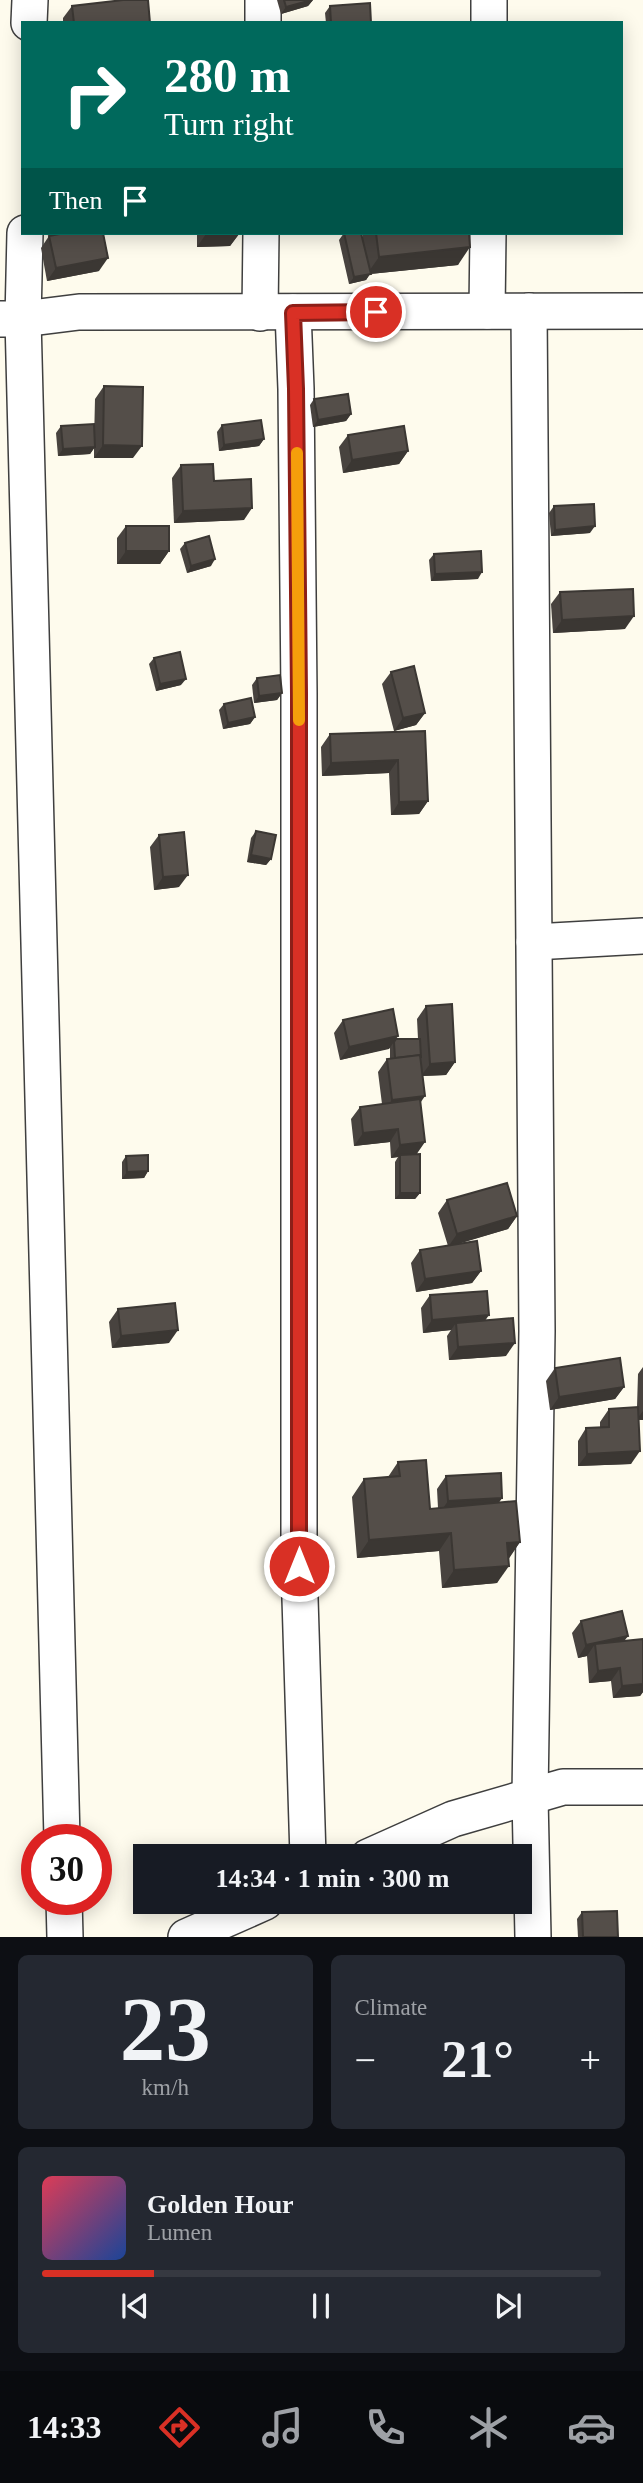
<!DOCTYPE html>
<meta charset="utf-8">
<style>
body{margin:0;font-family:Georgia,serif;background:#242831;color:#f1f3f6;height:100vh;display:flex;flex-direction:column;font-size:26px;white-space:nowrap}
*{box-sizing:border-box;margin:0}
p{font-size:23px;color:#9ea1a6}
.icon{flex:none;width:38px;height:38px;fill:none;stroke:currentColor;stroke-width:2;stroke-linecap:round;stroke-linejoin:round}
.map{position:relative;height:1937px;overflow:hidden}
.side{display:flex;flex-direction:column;gap:18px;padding:18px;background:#0d0f14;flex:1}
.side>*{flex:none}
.banner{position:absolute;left:21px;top:21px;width:602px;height:214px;border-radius:0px;box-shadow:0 4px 18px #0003;background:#00695c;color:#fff;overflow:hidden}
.speed{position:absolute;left:21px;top:1824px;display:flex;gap:14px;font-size:35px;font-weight:700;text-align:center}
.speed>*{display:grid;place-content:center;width:91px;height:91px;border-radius:50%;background:#171b24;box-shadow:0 4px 18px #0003;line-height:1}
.speed .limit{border:10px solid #d22;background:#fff;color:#111}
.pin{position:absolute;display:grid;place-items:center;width:60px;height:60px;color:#fff;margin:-30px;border:4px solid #fff;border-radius:50%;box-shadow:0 2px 7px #0007}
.me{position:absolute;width:77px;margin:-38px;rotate:0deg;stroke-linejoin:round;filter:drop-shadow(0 0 5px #0008)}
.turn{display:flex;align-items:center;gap:24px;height:147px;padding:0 28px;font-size:32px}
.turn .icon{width:91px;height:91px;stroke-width:2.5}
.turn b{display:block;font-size:49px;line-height:60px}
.then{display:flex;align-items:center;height:66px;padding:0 28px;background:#0003;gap:14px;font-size:26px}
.big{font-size:52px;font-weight:700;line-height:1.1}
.side .card{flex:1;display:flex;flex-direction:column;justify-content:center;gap:10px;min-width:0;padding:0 24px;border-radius:10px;background:#242831}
.side .dial{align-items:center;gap:0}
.dial b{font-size:91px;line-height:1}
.song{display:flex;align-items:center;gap:21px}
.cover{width:84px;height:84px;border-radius:10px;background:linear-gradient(135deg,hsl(350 70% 55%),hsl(220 70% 35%))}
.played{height:7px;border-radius:4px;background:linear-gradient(90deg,#d93025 20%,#363941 20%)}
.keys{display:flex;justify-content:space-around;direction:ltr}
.heat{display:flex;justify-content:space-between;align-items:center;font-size:38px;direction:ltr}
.side .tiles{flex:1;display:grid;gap:18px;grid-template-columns:1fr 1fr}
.card:last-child{grid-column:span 2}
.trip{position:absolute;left:133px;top:1844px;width:399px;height:70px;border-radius:0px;background:#171b24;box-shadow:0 4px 18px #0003;font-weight:700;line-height:70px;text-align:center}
.menu{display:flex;height:112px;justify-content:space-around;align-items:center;background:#090b0e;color:#9ea1a6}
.menu .icon{width:49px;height:49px}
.menu .current{color:#d93025}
.menu b{font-size:32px;color:#f1f3f6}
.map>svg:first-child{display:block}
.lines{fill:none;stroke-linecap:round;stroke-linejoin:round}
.minor-casing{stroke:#3f3f3f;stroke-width:38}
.minor{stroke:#fff;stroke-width:35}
.wall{fill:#48433f}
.shaded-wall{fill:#3b3733}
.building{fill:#544e49;stroke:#3b3733;stroke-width:2}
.route-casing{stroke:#8d1f18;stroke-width:18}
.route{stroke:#d93025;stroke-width:12}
.slow{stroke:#f59e0b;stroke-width:12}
</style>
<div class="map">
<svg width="643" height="1937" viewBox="0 0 643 1937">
<rect width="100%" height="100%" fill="#fefbed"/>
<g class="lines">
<defs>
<g id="minor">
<polyline points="29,23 30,0"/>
<polyline points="263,23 263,0"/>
<polyline points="489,23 489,0"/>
<polyline points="25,233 23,319 62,1839"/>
<polyline points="487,311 488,233"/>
<polyline points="529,311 537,1331 530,1797 533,1937"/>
<polyline points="293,312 296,389 299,694 299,1566 308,1857"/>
<polyline points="260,313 261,233"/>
<polyline points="0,319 23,319 79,312 643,311"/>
<polyline points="534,942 643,936"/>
<polyline points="368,1857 453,1819 563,1787 643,1787"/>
<polyline points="64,1899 65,1937"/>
<polyline points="186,1937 265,1902"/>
</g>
</defs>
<use href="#minor" class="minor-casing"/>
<use href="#minor" class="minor"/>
</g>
<g class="wall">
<polygon points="277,0 313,0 308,6 281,14"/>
<polygon points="72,6 150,23 63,23 63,18"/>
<polygon points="330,6 371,23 326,23 325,13"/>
<polygon points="197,233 239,233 239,234 230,246 197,247"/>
<polygon points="344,233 363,238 362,233 469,233 458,265 370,274 366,280 349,284 339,240"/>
<polygon points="49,236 99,271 47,281 41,248"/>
<polygon points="104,386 133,458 94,458 94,448 90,454 58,456 56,433 61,426 94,441 95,399"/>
<polygon points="314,399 351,414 346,421 313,427 310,405"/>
<polygon points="222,425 264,439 259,446 219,451 217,432"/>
<polygon points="348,435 408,451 399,464 343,473 339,447"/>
<polygon points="181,465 214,481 244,520 174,523 172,478"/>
<polygon points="554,506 590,533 551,536 549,513"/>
<polygon points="126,526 169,551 160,564 117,564 117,538"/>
<polygon points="185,543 211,566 187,573 180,549"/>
<polygon points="434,554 478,579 431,581 429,560"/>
<polygon points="560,592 625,629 553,633 551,604"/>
<polygon points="154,658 181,685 156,691 149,664"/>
<polygon points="391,672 425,713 416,725 394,731 382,684"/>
<polygon points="257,678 282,693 277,700 254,703 252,685"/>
<polygon points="224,704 255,717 250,724 223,729 219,710"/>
<polygon points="425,731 428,801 419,814 391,815 389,773 322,776 321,747 330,734"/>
<polygon points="256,831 271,859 266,865 247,862 251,838"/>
<polygon points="159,835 179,887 154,890 150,847"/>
<polygon points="426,1006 455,1062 446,1075 423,1076 417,1154 420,1193 415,1199 395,1199 395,1162 398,1157 391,1158 390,1142 354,1146 351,1119 360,1107 382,1104 378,1072 387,1059 390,1059 390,1048 340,1060 334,1033 343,1020 396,1039 418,1039 417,1019"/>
<polygon points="126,1156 148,1171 144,1178 122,1179 122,1162"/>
<polygon points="447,1200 517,1216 508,1229 453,1245 481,1271 472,1283 416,1292 411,1263 420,1250 448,1246 438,1213"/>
<polygon points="430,1295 485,1320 506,1356 449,1360 447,1336 451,1330 423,1333 421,1308"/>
<polygon points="118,1309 169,1343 112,1348 109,1322"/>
<polygon points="643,1367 643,1420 639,1420 631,1464 578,1466 578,1441 586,1428 600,1427 600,1422 609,1409 637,1407 638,1374"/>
<polygon points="555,1368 624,1387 615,1399 550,1410 546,1381"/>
<polygon points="398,1462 430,1509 438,1508 437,1489 446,1476 502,1498 499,1502 520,1542 508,1559 497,1583 442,1588 439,1551 357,1558 352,1497 364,1479 388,1477"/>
<polygon points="581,1621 624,1641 643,1639 643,1692 640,1696 613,1698 611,1681 589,1683 587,1656 578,1658 572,1633"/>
<polygon points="582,1912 618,1937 578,1937 577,1919"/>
</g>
<g class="shaded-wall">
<polygon points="313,0 308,6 281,14 286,7"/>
<polygon points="206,234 239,234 230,246 197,247"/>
<polygon points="470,247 458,265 370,274 366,280 349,284 354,277 367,274 379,257"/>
<polygon points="108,258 99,271 47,281 56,268"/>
<polygon points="351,414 346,421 313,427 318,420"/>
<polygon points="264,439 259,446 219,451 224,445"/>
<polygon points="103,445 142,446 133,458 94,458"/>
<polygon points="95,447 90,454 58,456 63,449"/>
<polygon points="408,451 399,464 343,473 352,460"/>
<polygon points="252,508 244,520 174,523 183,511"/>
<polygon points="595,526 590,533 551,536 555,530"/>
<polygon points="126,551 169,551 160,564 117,564"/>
<polygon points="215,559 211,566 187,573 191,566"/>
<polygon points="482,572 478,579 431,581 435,574"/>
<polygon points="634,616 625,629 553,633 562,620"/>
<polygon points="186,679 181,685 156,691 160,684"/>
<polygon points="282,693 277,700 254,703 259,696"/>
<polygon points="425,713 416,725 394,731 403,718"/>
<polygon points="255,717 250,724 223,729 228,723"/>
<polygon points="398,760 389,773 322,776 331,763"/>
<polygon points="428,801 419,814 391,815 399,802"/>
<polygon points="251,855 271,859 266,865 247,862"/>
<polygon points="188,875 179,887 154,890 163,877"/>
<polygon points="398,1036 389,1049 340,1060 349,1047"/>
<polygon points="455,1062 446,1075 421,1076 430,1064"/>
<polygon points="425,1096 416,1109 383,1113 392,1100"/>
<polygon points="398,1129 390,1142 354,1146 363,1133"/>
<polygon points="425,1142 416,1155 400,1155 398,1157 391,1158 400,1145"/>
<polygon points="148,1171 144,1178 122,1179 127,1172"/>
<polygon points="400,1193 420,1193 415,1199 395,1199"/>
<polygon points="517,1216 508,1229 448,1247 457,1234"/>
<polygon points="481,1271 472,1283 416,1292 425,1279"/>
<polygon points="489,1315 480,1328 456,1323 451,1330 423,1333 432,1320"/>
<polygon points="178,1330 169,1343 112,1348 121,1336"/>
<polygon points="515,1343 506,1356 449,1360 458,1347"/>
<polygon points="624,1387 615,1399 550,1410 559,1397"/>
<polygon points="643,1411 643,1420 637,1419"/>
<polygon points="640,1451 631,1464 578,1466 587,1454"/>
<polygon points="502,1498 493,1511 439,1514 448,1501"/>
<polygon points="451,1533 439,1551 357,1558 369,1540"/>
<polygon points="520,1542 508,1560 507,1543"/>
<polygon points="509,1566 497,1583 442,1588 454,1570"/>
<polygon points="628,1636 619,1648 595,1644 587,1656 578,1658 586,1645"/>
<polygon points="620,1668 611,1681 589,1683 598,1671"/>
<polygon points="643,1684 643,1692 640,1696 613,1698 622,1686"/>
</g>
<g class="building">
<polygon points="123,0 148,0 150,23 74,23 72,6"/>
<polygon points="284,0 312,0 286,7"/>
<polygon points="370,3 371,23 331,23 330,6"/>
<polygon points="65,233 103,233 108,258 56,268 49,236"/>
<rect x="206" y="233" width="33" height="1"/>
<polygon points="344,233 361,233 371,274 354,277"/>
<polygon points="376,233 469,233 470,247 379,257"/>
<polygon points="104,386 143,387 142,446 103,445"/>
<polygon points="348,394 351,414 318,420 314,399"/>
<polygon points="261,420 264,439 224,445 222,425"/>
<polygon points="94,424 95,447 63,449 61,426"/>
<polygon points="404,426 408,451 352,460 348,435"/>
<polygon points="213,464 214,481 251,479 252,508 183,511 181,465"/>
<polygon points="594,504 595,526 555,530 554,506"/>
<rect x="126" y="526" width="43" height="25"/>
<polygon points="209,536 215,559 191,566 185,543"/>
<polygon points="481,551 482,572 435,574 434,554"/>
<polygon points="633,589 634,616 562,620 560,592"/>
<polygon points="180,652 186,679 160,684 154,658"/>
<polygon points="414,666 425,713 403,718 391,672"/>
<polygon points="280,675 282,693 259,696 257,678"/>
<polygon points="251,698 255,717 228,723 224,704"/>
<polygon points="425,731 428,801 399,802 398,760 331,763 330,734"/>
<polygon points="256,831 276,835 271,859 251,855"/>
<polygon points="184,832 188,875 163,877 159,835"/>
<polygon points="452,1004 455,1062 430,1064 426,1006"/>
<polygon points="393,1009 398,1036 349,1047 343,1020"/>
<polygon points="396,1039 420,1039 421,1058 420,1055 395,1058 394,1042"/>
<polygon points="420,1055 425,1096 392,1100 387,1059"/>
<polygon points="420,1099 425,1142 400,1145 398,1129 363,1133 360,1107"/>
<polygon points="420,1154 420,1193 400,1193 400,1155"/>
<polygon points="148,1155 148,1171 127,1172 126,1156"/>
<polygon points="507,1183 517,1216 457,1234 447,1200"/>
<polygon points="477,1241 481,1271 425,1279 420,1250"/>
<polygon points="487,1291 489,1315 432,1320 430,1295"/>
<polygon points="175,1303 178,1330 121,1336 118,1309"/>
<polygon points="513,1318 515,1343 458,1347 456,1323"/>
<polygon points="620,1358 624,1387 559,1397 555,1368"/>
<polygon points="638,1407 640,1451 587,1454 586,1428 609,1427 609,1409"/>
<polygon points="426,1460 430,1509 516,1501 520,1542 507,1543 509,1566 454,1570 451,1533 369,1540 364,1479 400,1476 398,1462"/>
<polygon points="501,1473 502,1498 448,1501 446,1476"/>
<polygon points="622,1611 628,1636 586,1645 581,1621"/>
<polygon points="643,1639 643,1684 622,1686 620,1668 598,1671 595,1644"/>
<polygon points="617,1911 618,1937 583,1937 582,1912"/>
</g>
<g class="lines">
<defs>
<polyline id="route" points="299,1566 299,694 296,389 293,313 376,312"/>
</defs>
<use href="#route" class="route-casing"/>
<use href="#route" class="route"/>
<polyline class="slow" points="297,453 299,720"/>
</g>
</svg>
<div class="speed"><div class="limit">30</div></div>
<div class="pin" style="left:376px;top:312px;background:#d93025"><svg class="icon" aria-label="arrive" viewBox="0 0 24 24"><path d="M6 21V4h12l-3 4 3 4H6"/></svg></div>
<svg class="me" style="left:299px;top:1566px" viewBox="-20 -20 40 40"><circle r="17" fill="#d93025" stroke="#fff" stroke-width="3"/><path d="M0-11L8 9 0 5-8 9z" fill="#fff"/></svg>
<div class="trip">14:34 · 1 min · 300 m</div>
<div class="banner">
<div class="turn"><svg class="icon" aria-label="right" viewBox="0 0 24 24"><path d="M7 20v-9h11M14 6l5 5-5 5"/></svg><div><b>280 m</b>Turn right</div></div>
<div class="then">Then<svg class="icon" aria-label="arrive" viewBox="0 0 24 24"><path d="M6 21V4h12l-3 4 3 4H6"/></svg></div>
</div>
</div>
<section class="side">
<div class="tiles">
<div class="card dial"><b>23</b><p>km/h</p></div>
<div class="card"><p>Climate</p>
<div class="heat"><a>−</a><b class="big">21°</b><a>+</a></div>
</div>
<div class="card">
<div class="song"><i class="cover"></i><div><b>Golden Hour</b><p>Lumen</p></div></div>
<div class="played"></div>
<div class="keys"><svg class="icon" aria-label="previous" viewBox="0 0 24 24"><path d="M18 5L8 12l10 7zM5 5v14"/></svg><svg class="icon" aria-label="pause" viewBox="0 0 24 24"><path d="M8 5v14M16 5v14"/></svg><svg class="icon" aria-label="next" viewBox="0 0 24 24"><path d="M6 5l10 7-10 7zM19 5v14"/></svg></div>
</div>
</div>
</section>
<nav class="menu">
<b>14:33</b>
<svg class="icon current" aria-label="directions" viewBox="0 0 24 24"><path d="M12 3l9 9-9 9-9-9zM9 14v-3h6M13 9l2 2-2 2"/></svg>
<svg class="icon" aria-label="music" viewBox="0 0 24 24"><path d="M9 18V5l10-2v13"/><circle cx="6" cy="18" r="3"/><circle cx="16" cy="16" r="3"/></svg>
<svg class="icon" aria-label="phone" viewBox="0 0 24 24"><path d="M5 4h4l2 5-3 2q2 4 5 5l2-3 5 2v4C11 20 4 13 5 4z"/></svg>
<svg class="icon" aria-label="climate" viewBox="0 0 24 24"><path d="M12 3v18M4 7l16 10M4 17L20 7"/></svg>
<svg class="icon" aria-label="car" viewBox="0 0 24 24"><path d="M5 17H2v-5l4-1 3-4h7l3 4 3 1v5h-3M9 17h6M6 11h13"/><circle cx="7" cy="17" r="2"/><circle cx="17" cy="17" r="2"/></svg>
</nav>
